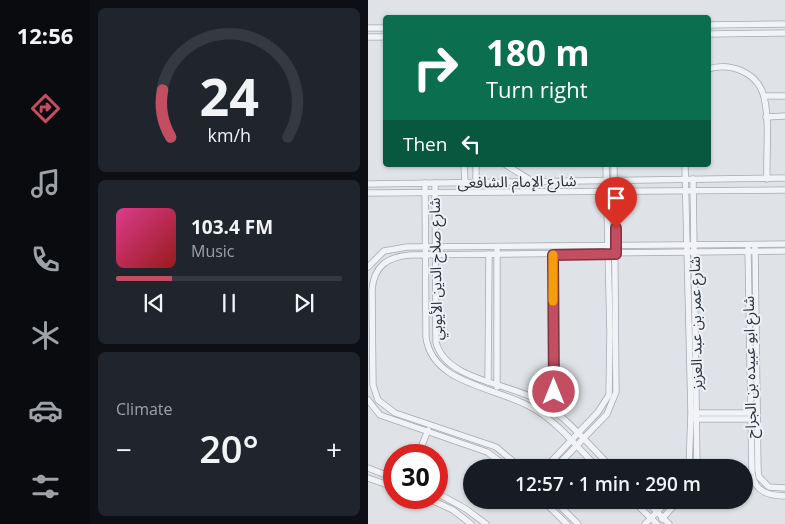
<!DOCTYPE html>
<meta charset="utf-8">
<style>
body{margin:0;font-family:"Open Sans","Noto Sans Arabic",sans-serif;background:#20242c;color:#f1f3f6;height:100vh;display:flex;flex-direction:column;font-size:19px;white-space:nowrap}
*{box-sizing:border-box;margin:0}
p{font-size:16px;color:#9ea1a6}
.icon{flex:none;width:28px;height:28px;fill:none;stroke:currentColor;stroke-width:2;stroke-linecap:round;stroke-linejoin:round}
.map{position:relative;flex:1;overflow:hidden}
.details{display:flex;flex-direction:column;gap:8px;padding:8px;background:#0d0f14;width:278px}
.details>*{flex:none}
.guide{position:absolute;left:15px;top:15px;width:328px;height:152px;border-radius:5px;box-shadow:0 1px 4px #0004;background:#0b6e4f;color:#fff;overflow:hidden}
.speed{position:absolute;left:15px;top:444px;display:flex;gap:10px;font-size:25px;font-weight:700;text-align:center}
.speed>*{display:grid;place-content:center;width:65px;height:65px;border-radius:50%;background:#171b24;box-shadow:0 1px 4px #0004;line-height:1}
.speed .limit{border:8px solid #d22;background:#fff;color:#111}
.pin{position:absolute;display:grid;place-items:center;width:42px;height:42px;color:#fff;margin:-51px -21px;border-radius:50% 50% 50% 0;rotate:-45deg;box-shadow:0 0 5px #0007}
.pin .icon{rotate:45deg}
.me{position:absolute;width:55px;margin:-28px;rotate:0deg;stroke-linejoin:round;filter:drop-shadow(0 0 4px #0008)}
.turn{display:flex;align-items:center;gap:18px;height:105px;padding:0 20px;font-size:22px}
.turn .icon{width:65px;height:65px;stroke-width:2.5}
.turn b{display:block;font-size:35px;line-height:42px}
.then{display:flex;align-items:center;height:48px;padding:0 20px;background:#0003;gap:10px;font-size:19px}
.big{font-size:38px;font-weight:600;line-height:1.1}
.details .widget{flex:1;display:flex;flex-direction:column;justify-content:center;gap:8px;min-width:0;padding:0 18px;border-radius:8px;background:#20242c}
.details .dial{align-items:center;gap:0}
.dial svg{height:130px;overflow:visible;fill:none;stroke:#363941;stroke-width:7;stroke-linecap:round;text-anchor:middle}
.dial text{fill:#f1f3f6;stroke:none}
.song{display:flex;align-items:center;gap:15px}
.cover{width:60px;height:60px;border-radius:8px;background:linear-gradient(135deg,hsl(330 70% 55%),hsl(0 70% 35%))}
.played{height:5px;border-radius:2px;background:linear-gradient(90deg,#c34e61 25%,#363941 25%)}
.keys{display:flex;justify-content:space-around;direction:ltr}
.heat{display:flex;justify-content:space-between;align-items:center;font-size:28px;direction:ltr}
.trip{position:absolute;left:95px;top:459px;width:290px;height:50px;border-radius:25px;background:#171b24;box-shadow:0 1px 4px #0004;font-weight:600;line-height:50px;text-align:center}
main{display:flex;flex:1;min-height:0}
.tabs{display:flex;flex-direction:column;width:90px;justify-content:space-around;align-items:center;background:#090b0e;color:#9ea1a6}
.tabs .icon{width:35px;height:35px}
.tabs .active{color:#c34e61}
.tabs b{font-size:22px;color:#f1f3f6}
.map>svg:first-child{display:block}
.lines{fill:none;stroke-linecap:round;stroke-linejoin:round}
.minor-casing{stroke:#a5aab1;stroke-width:7}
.minor{stroke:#f2f3f6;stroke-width:5.5}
.route-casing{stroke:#7f333f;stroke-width:12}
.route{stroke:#c34e61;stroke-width:9}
.slow{stroke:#f59e0b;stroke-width:9}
.labels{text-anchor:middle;stroke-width:4;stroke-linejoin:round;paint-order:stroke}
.street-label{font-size:15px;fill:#2a313d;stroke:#eff1f5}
</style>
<main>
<nav class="tabs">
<b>12:56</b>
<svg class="icon active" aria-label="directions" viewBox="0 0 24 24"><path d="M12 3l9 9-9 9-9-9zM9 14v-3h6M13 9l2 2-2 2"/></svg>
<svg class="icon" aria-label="music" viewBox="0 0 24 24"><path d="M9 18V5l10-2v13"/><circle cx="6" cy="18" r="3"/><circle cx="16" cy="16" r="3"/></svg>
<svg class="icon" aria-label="phone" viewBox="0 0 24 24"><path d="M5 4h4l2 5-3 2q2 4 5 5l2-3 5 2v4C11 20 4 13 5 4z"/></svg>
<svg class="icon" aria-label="climate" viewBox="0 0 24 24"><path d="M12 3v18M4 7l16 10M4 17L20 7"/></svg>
<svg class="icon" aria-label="car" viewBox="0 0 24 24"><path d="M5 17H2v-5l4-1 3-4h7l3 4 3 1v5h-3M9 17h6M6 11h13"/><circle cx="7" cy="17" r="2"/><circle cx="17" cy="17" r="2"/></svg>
<svg class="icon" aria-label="filters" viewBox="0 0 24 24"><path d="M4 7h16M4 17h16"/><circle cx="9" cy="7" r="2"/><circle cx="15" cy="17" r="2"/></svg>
</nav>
<section class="details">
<div class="widget dial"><svg viewBox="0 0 100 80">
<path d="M14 69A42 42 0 1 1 86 69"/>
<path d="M14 69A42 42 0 0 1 9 40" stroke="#c34e61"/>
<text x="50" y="56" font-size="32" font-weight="700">24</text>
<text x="50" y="72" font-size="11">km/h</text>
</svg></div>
<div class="widget">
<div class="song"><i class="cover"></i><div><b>103.4 FM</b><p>Music</p></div></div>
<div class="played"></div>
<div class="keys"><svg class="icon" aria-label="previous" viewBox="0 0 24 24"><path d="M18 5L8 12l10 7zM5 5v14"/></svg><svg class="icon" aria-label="pause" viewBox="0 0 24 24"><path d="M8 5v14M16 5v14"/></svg><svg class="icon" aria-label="next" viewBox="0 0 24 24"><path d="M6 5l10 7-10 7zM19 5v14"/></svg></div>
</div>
<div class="widget"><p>Climate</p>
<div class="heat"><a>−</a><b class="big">20°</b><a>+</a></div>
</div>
</section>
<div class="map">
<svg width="418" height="524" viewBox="0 0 418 524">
<rect width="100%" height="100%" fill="#dfe3e7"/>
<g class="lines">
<defs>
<g id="minor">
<polyline points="340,25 418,24"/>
<polyline points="0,28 18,28"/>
<polyline points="340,34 418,33"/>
<polyline points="0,37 18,37"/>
<path d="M340 69C362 62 390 72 396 97 402 122 398 152 399 179"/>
<polyline points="396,96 418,96"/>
<polyline points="398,117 418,116"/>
<polyline points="96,165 97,182"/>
<polyline points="108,165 108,182"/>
<polyline points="138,165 164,181"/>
<polyline points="317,165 323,413 321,468"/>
<polyline points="325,179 329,468"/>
<path d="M57 183 58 337C64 386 133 387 168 410 191 424 210 448 230 468"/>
<path d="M67 183 68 342C77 380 140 383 170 400 196 414 222 446 244 468"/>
<polyline points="0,184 418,178"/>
<polyline points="0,193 418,190"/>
<polyline points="387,248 390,470 391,477 401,487 418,488"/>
<path d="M380 249 384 474C387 492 401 496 418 496"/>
<polyline points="185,255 186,412"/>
<polyline points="0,267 16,251 39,247 418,244"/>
<polyline points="120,382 121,254"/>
<polyline points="129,387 129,247"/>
<polyline points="0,400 12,415 119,452 141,468"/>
<polyline points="327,413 385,413"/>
<polyline points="327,419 385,419"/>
<polyline points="50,455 60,430"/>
<polyline points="0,468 26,478"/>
<path d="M153 468 128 447 27 413 10 400 5 385 4 290C6 266 19 257 42 255L418 251"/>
<polyline points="177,468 230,412 241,395 242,333 238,165"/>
<polyline points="187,468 239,414 248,392 246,165"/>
<polyline points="0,478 26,487"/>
<polyline points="69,493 98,509 118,524"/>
<polyline points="59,498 85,510 103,524"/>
<polyline points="174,500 199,524"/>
<polyline points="186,500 210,524"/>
<polyline points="264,500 289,524"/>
<polyline points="277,500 301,524"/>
<polyline points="294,519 311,500"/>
<polyline points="277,524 301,500"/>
</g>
</defs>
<use href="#minor" class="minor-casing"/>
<use href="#minor" class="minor"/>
</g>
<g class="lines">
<defs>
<polyline id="route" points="186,392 185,255 248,254 248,228"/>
</defs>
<use href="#route" class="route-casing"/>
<use href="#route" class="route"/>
<polyline class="slow" points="185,255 185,301"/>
</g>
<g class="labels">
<g class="street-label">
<text transform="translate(149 182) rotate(-1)" y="5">شارع الإمام الشافعى</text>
<text transform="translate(68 269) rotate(-91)" y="5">شارع صلاح الدين الأيوبي</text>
<text transform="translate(328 323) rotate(-91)" y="5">شارع عمر بن عبد العزيز</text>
<text transform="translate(382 367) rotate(-91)" y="5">شارع ابو عبيده بن الجراح</text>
</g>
</g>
</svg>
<div class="speed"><div class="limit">30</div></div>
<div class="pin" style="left:248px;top:228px;background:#d93025"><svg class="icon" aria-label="arrive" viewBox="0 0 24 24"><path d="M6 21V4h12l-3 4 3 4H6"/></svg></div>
<svg class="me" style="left:186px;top:392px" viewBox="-20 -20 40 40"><circle r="17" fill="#c34e61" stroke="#fff" stroke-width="3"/><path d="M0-11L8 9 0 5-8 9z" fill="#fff"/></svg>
<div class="trip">12:57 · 1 min · 290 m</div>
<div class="guide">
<div class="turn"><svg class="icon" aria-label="right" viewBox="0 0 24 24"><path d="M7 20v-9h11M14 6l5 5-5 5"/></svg><div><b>180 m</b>Turn right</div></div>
<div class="then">Then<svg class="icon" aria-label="left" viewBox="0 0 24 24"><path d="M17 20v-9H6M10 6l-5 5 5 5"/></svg></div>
</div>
</div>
</main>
